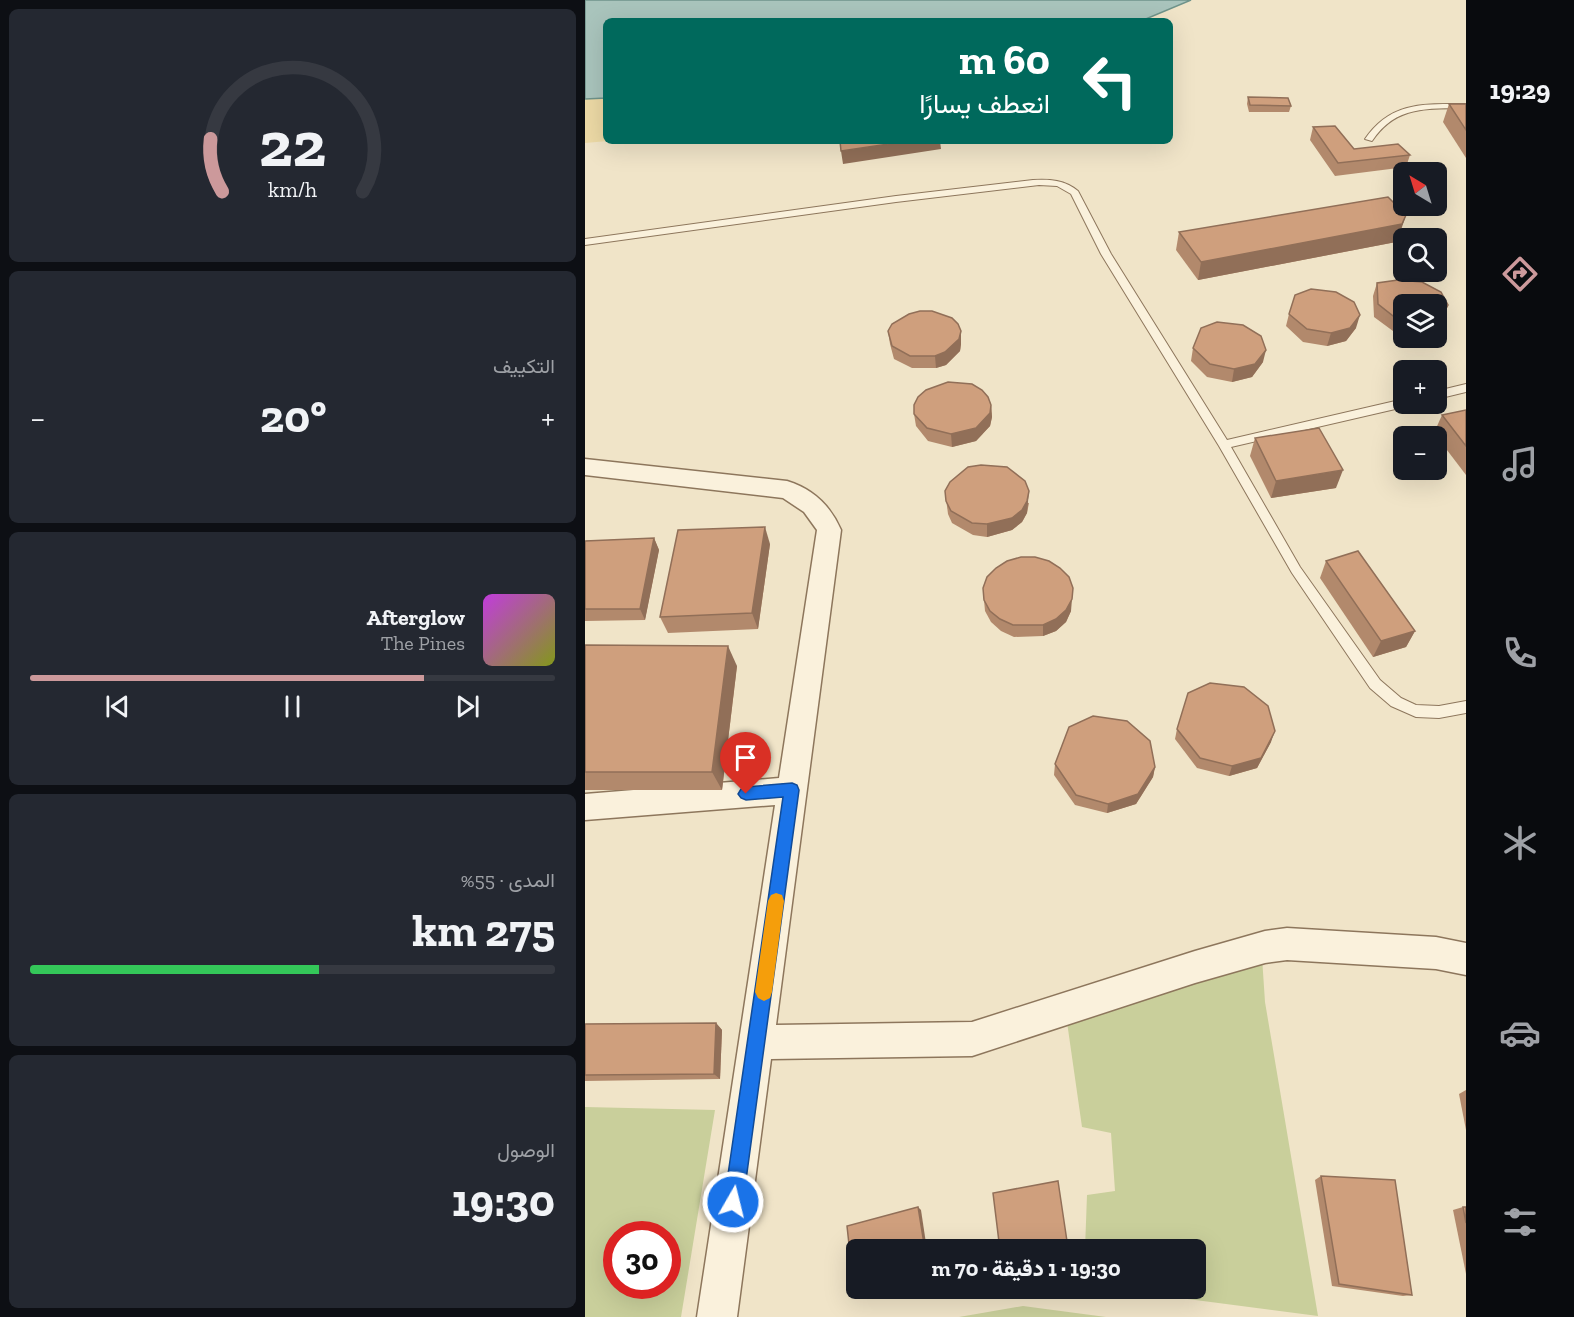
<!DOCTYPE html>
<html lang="ar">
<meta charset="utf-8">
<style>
body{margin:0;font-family:"Zilla Slab",Vazirmatn,serif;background:#242831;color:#f1f3f6;direction:rtl;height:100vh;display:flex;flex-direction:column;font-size:22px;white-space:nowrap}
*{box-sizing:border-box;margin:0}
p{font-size:20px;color:#9ea1a6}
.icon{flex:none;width:33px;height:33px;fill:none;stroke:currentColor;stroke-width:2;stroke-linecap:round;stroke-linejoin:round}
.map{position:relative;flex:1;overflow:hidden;direction:ltr}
.sheet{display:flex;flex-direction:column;gap:9px;padding:9px;background:#0d0f14;width:585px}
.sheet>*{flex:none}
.top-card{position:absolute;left:18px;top:18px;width:570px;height:126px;border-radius:9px;box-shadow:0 6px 24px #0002;direction:rtl;background:#00695c;color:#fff;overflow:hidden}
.needle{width:39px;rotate:322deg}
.fabs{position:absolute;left:808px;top:162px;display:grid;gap:12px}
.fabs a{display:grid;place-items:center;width:54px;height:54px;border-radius:9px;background:#171b24;box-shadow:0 6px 24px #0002;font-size:30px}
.speed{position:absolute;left:18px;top:1221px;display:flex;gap:12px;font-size:30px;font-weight:700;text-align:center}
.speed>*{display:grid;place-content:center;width:78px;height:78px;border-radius:50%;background:#171b24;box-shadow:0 6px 24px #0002;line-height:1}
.speed .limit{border:9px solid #d22;background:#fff;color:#111}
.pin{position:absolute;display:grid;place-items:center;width:51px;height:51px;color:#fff;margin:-62px -26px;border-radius:50% 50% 50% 0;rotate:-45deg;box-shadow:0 0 6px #0007}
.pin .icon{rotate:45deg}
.me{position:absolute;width:66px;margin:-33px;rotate:8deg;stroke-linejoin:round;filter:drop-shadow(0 0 4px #0008)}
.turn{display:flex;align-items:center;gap:21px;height:126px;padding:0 24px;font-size:27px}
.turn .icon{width:78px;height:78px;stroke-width:2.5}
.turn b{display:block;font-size:42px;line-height:51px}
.big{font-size:45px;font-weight:800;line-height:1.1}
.sheet .tile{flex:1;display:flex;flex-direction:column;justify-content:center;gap:9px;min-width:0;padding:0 21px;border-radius:9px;background:#242831}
.sheet .dial{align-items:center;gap:0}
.dial svg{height:156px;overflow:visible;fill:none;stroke:#363941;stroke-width:7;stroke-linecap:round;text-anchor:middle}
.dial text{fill:#f1f3f6;stroke:none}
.song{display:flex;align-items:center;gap:18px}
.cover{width:72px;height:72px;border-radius:9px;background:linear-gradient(135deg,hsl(290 70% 55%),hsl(70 70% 35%))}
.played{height:6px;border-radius:3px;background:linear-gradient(90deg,#cc999b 75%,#363941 75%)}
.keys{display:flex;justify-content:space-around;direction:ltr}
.heat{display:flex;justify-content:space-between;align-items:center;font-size:33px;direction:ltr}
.charge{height:9px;border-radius:4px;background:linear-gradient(90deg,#34c759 55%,#363941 0)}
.trip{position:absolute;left:261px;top:1239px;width:360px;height:60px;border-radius:9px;background:#171b24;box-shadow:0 6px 24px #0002;font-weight:800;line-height:60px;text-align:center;direction:rtl}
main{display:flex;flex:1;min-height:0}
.tab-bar{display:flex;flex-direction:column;width:108px;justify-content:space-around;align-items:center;background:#090b0e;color:#9ea1a6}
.tab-bar .icon{width:42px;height:42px}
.tab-bar .selected{color:#cc999b}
.tab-bar b{font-size:27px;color:#f1f3f6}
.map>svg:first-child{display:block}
.green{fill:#c9cf9b;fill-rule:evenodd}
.sand{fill:#ecd9a5}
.water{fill:#a9c4bc;stroke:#6f938a;stroke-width:1.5}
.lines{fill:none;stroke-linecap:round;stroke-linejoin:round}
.lane-casing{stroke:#8d765c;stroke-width:2}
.street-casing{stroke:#8d765c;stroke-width:3}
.lane{fill:#faf1dc;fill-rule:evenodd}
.street{fill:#faf1dc;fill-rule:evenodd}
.wall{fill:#b2896c}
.shaded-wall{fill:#916f58}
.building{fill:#cf9f7d;stroke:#916f58;stroke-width:1.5}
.route{fill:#1a73e8;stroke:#114b97;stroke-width:1.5}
.slow{fill:#f59e0b}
</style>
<main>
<nav class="tab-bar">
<b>19:29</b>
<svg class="icon selected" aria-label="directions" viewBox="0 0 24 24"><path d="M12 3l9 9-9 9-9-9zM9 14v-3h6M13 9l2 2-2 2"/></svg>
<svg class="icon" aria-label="music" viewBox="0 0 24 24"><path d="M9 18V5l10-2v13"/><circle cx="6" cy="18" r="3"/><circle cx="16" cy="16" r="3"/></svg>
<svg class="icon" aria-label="phone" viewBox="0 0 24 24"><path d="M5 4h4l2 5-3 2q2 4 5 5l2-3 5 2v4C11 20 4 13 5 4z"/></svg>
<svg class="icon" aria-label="climate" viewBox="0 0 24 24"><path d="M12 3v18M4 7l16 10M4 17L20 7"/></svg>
<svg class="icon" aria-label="car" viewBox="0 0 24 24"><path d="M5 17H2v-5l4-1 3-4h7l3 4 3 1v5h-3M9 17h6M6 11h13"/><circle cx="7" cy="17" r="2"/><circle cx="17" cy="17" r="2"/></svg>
<svg class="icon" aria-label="filters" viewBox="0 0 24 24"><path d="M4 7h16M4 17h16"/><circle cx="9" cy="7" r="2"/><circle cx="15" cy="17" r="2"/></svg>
</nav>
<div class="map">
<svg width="881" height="1317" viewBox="0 0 881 1317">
<rect width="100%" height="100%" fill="#f0e4c8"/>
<g class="green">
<polygon points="677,957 680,1002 733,1316 526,1289 610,1288 610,1250 500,1249 502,1195 530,1191 526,1133 497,1127 481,1015"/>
<path d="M0 1107 130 1110 96 1317H0ZM32 1234H82V1286H32Z"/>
<polygon points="438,1306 521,1317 374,1317"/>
</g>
<polygon class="sand" points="21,98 23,141 0,143 0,99"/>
<polygon class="water" points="0,0 606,0 556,21 21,21 21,98 0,99"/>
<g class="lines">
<defs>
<g id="lane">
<path d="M881 104V108C842 109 811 105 787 141L780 139C806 101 839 104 881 104Z"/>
<path d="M448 180C465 179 480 180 493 191L526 254 642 440 819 399V404H824L819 407 646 447 715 567 795 680 816 698 831 705 854 706 881 701V713L854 718 831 717 806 706 785 688 707 573 634 446 516 254 486 194 472 186 454 185 311 202 0 245V239L311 196Z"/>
<polygon points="881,384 881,392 852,399 852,391"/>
</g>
<path id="street" d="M0 459 202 481C228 489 245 505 256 530L191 1025 387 1022 610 951 680 931 702 928 851 937 881 943V975L851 969 702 960 680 963 610 983 387 1056 186 1059 152 1317H112L190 805 0 820V794L194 778 232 530 219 512 198 498 0 475Z"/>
</defs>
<use href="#lane" class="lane-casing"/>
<use href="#street" class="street-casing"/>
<use href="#lane" class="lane"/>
<use href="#street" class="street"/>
</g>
<g class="wall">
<polygon points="663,97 706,106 704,112 664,112 662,104"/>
<polygon points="864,104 881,104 881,158 858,122"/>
<polygon points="728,127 769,149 825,155 821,167 750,176 725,140"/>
<polygon points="594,232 815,233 811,242 613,280 591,250"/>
<polygon points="792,283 863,305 858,318 819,304 819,334 808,331 789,317 788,296"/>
<polygon points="704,314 771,328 761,341 742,346 718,342 701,326"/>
<polygon points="303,331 376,331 376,344 375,351 361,365 351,368 327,368 309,359 305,344"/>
<polygon points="608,348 678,362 667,377 647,382 622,377 606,361"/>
<polygon points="406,405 407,417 405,426 391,441 367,447 343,441 331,426 329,414"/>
<polygon points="881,410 881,475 849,433 857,415"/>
<polygon points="670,438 751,488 686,498 665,456"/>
<polygon points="360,491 444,503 442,513 437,522 427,530 402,537 388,535 367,523 363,514"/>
<polygon points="69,538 74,550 60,620 0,621 0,541"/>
<polygon points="185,544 173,629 83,633 75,617"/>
<polygon points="741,561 830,631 821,647 788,657 735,578"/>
<polygon points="399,600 486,611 481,622 471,631 458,636 429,637 416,631 406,622 400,611"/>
<polygon points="0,645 152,666 137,790 0,790"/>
<polygon points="592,729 686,742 672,768 644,776 612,768 590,739"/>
<polygon points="470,764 570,767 568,777 551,804 522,813 490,805 469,775"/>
<polygon points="131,1023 137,1030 135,1079 0,1081 0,1024"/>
<polygon points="881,1090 881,1130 874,1094"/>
<polygon points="736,1176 827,1295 818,1296 747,1286 730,1180"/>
<polygon points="878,1207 881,1207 881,1274 868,1210"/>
</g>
<g class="shaded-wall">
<polygon points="324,141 355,141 356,149 258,164 256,151"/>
<polygon points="821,215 815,233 811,242 613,280 616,262"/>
<polygon points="863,305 858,318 852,328 852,319"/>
<polygon points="775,315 771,328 761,341 742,346 746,333"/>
<polygon points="376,331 376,344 375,351 361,365 351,368 350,356"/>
<polygon points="681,350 678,362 667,377 647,382 649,369"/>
<polygon points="406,405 407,417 405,426 391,441 367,447 366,434"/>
<polygon points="758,470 751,488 686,498 691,481"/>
<polygon points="444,491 442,513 437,522 427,530 402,537 402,524"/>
<polygon points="180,527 185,544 173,629 167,613"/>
<polygon points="69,538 74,550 60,620 55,609"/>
<polygon points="487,599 486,611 481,622 471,631 458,636 458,625"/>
<polygon points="830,631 821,647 788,657 796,641"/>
<polygon points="143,646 152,666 137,790 127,772"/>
<polygon points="690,731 686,742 672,768 644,776 647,766"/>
<polygon points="570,767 568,777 551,804 522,813 523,804"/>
<polygon points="131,1023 137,1030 135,1079 129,1074"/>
<polygon points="333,1207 336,1210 342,1250 340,1250"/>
<polygon points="275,1288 284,1288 273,1292 269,1290"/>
</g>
<g class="building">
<polygon points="663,97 703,98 706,106 665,105"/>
<polygon points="864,104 881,104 881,130"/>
<polygon points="750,126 769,149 813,144 825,155 753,163 728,127"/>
<polygon points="255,141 324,141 256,151"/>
<polygon points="803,197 821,215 817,224 616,262 594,232"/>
<polygon points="813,280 837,282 856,292 863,305 855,319 852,319 852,304 819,304 819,320 812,319 793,304 792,283"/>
<polygon points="726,289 751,292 769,302 775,315 765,328 746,333 722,329 704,314 710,295"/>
<polygon points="335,311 347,311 367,318 373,324 376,331 374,339 360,352 350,356 325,356 307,346 303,331 307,324 324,314"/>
<polygon points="632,322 658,325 676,336 681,350 670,364 649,369 625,364 608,348 616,328"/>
<polygon points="363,382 387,384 397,390 403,397 406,405 405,413 391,428 366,434 342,428 329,414 329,405 333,397 341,390"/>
<polygon points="881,410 881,446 857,415"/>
<polygon points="734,428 758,470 691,481 670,438"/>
<polygon points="396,465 422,467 440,481 444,491 442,501 437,510 427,518 402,524 387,523 366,511 361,501 360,491 365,482 383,467"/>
<polygon points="180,527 167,613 75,617 93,530"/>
<polygon points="69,538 55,609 0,609 0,541"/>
<polygon points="773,551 830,631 796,641 741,561"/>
<polygon points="436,557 450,557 464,561 475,568 484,577 488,588 487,599 481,610 471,619 458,625 428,625 415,619 405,611 399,600 398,588 402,577 411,568 422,561"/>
<polygon points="0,645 143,646 127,772 0,772"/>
<polygon points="625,683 659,687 683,706 690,731 676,758 647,766 615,758 592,729 603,693"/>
<polygon points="508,716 542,721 565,741 570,767 553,794 523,804 491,795 470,764 484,727"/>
<polygon points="131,1023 129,1074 0,1075 0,1024"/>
<polygon points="736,1176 810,1180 827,1295 754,1284"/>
<polygon points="473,1181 483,1248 473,1250 415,1250 408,1193"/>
<polygon points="333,1207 340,1250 272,1250 272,1288 275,1288 269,1290 262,1226"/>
<polygon points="878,1207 881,1207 881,1223"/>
</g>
<polygon class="route" points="207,783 212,785 214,790 158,1202 155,1209 148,1212 142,1209 139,1202 198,797 161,800 156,798 153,794 156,789 161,787"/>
<polygon class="slow" points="191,893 197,895 199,901 187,992 185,998 179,1001 173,998 170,992 183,901 186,895"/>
</svg>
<div class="fabs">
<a><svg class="needle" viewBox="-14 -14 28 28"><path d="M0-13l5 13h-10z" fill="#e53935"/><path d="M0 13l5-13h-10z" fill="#9ea1a6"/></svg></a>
<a><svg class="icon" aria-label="search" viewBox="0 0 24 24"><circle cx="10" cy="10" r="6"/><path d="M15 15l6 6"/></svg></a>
<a><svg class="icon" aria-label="layers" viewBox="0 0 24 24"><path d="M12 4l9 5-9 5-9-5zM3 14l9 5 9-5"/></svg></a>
<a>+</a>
<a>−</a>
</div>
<div class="speed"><div class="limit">30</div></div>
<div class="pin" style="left:161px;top:794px;background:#d93025"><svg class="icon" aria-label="arrive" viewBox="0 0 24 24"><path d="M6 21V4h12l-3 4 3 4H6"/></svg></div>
<svg class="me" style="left:148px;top:1202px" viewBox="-20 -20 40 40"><circle r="17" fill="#1a73e8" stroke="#fff" stroke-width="3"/><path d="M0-11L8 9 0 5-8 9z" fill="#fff"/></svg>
<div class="trip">19:30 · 1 دقيقة · 70 m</div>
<div class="top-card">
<div class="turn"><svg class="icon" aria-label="left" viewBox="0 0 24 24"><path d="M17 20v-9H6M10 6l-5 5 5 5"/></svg><div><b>60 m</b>انعطف يسارًا</div></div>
</div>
</div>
<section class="sheet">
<div class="tile dial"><svg viewBox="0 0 100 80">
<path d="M14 69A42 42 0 1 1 86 69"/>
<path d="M14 69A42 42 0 0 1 8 42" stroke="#cc999b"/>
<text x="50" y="56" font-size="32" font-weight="700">22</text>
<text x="50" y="72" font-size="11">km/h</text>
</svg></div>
<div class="tile"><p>التكييف</p>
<div class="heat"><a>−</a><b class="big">20°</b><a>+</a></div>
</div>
<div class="tile">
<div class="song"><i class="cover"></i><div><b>Afterglow</b><p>The Pines</p></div></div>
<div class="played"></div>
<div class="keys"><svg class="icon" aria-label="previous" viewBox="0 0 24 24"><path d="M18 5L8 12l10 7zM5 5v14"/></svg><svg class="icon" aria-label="pause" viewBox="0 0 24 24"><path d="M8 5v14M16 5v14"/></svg><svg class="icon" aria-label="next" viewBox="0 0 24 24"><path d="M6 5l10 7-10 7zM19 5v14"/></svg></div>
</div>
<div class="tile"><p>المدى · 55%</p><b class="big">275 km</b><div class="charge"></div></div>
<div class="tile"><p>الوصول</p><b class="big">19:30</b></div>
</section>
</main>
